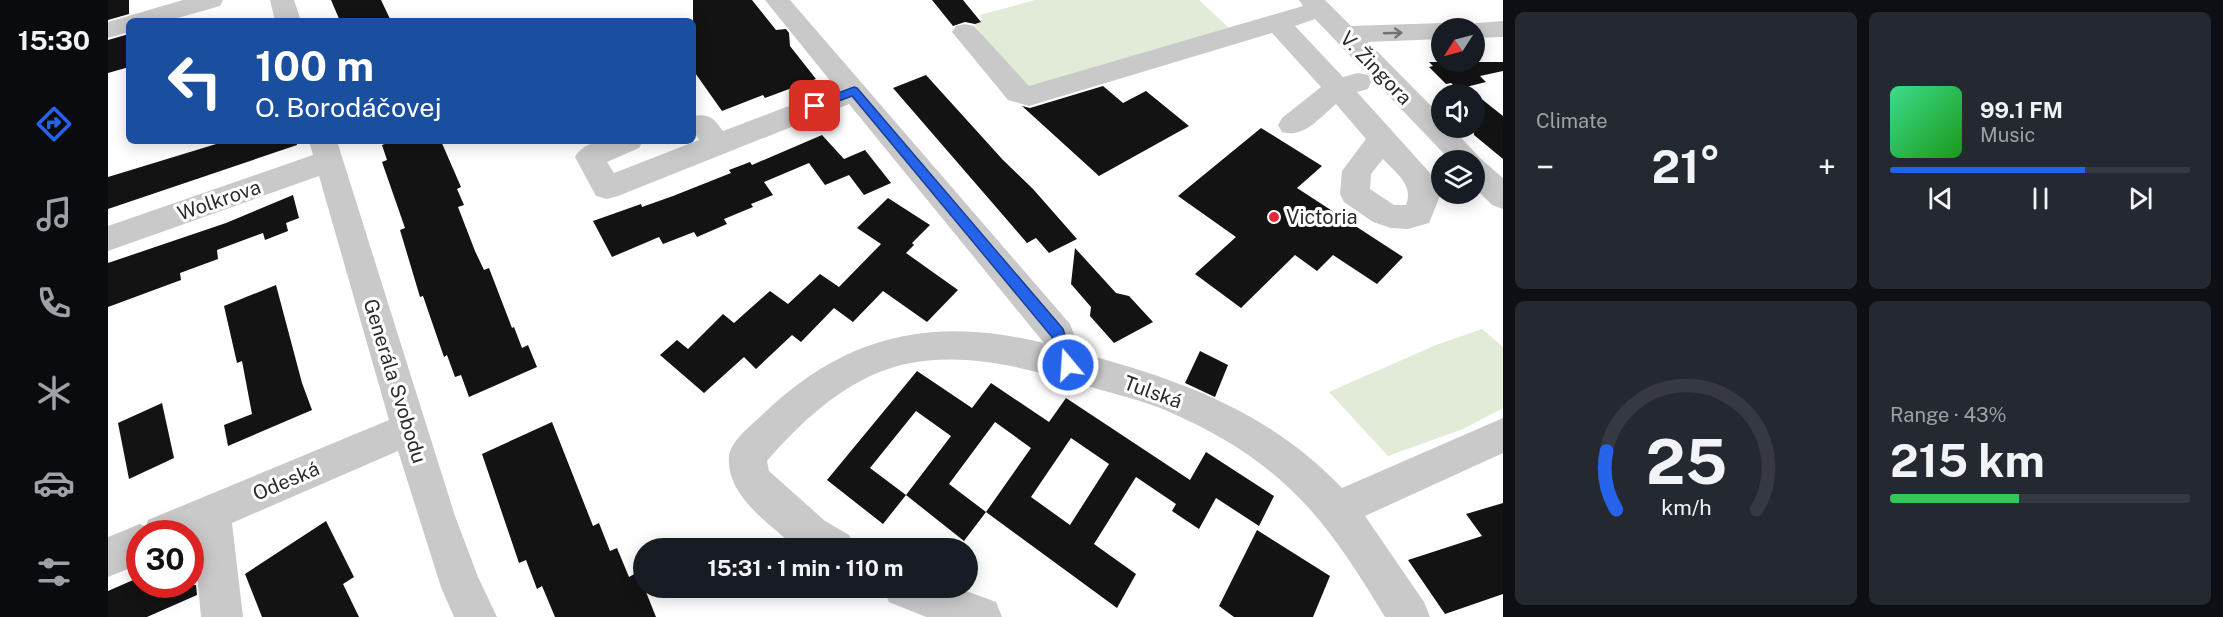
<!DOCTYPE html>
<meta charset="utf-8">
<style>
body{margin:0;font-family:"Public Sans",sans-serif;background:#242831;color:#f1f3f6;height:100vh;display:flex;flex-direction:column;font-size:22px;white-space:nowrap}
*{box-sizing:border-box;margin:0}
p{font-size:20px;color:#9ea1a6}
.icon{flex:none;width:33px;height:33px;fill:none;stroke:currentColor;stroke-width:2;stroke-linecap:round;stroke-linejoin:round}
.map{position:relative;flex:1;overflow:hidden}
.drawer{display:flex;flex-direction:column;gap:12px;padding:12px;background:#0d0f14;width:720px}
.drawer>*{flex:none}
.banner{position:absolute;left:18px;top:18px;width:570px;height:126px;border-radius:9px;box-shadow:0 3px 15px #0003;background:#1a4fa0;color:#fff;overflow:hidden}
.needle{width:39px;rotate:234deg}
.fabs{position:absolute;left:1323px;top:18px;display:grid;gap:12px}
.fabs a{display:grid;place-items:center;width:54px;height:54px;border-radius:50%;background:#171b24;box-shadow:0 3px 15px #0003;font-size:30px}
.speed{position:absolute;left:18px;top:520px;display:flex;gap:12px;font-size:30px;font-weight:700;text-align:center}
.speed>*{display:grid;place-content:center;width:78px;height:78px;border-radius:50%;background:#171b24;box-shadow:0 3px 15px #0003;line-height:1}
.speed .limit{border:9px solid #d22;background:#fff;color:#111}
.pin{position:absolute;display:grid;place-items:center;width:51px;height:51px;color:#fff;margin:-26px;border-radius:12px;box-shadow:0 3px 9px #0006}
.me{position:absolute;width:66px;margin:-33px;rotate:342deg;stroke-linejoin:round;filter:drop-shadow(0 0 4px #0008)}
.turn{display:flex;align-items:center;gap:21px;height:126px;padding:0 30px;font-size:27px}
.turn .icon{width:78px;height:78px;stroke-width:2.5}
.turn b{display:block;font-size:42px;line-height:51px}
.big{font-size:45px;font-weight:700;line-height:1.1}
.drawer .tile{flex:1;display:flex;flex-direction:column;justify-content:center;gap:9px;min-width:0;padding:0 21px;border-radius:9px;background:#242831}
.drawer .dial{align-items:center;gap:0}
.dial svg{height:156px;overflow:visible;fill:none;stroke:#363941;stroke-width:7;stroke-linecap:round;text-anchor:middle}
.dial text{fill:#f1f3f6;stroke:none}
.song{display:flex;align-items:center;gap:18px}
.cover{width:72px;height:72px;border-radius:9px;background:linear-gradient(135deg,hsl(150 70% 55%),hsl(120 70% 35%))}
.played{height:6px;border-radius:3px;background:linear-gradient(90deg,#2563eb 65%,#363941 65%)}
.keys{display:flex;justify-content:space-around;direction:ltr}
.heat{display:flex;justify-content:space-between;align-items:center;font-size:33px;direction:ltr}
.charge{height:9px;border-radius:4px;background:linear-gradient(90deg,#34c759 43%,#363941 0)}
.drawer .tiles{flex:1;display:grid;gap:12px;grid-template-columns:repeat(2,1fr)}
.trip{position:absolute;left:525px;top:538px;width:345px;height:60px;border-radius:30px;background:#171b24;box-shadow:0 3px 15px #0003;font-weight:700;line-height:60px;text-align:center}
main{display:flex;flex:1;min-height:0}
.tab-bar{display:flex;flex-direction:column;width:108px;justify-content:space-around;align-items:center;background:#090b0e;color:#9ea1a6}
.tab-bar .icon{width:42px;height:42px}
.tab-bar .selected{color:#2563eb}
.tab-bar b{font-size:27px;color:#f1f3f6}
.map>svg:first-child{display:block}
.green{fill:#e2ead8}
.building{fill:#131313;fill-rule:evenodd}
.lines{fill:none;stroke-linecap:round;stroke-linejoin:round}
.minor{fill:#c9c9c9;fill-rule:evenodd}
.oneway{stroke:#737373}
.route{fill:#2563eb;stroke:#184099;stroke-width:1.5}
.poi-dot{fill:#eb2539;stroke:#fff;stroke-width:2}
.labels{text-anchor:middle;stroke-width:6;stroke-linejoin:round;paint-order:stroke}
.street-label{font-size:20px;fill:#2c2c2c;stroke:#fff}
.poi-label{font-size:20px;fill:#2c2c2c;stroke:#fff;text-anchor:start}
</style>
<main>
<nav class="tab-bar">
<b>15:30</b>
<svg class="icon selected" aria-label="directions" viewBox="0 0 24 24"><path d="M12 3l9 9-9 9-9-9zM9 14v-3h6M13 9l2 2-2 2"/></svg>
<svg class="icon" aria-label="music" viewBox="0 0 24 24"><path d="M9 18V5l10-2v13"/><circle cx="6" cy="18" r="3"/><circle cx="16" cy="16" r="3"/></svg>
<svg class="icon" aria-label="phone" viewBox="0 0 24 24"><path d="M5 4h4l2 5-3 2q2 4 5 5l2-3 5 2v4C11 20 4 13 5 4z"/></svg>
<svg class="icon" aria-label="climate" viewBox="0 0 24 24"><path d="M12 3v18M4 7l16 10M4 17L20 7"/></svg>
<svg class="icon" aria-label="car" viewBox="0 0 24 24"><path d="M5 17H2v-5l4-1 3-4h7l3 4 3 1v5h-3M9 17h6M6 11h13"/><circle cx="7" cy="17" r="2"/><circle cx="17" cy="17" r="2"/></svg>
<svg class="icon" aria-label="filters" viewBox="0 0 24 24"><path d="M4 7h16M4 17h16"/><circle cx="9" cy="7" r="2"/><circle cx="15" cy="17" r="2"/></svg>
</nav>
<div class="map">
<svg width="1395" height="617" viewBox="0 0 1395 617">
<rect width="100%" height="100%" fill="#fff"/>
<g class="green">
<polygon points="927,0 1091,0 1121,28 920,91 864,22 874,19 872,15"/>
<polygon points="1374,329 1395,347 1395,408 1355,429 1280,456 1221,392 1328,345"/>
</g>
<g class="building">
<polygon points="0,0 21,0 21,14 0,20"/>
<polygon points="223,0 273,0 283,21 232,21"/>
<polygon points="585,0 644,0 668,30 678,29 681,33 682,46 708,79 657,98 655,95 614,111 585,70"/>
<polygon points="824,0 855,0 873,22 867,24 857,22 845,26"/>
<polygon points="21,34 21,67 0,73 0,40"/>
<polygon points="1321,62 1395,62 1395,71 1372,76 1378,82 1350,89 1343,83 1338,84 1321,67 1325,66"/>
<polygon points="818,75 895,160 925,189 969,239 941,253 928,238 919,243 785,88"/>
<polygon points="995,86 1015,103 1038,91 1081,126 991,176 914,106 922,108"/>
<polygon points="1366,93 1395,116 1395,159 1366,135"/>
<polygon points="1153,128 1214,166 1189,188 1295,257 1269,284 1225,255 1209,271 1187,255 1133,308 1087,274 1128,237 1070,196"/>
<polygon points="714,135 736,159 757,150 783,183 756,195 741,175 717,185 701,163 656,182 665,195 643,204 645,207 616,219 619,224 589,237 586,232 555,244 551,237 504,257 485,221 533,204 534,207 565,196 623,173 621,170 642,162 644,165"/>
<polygon points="118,141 189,141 189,145 0,209 0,177"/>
<polygon points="285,141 333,141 353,187 349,189 356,205 350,207 367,251 376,270 381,268 404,328 406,327 414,348 420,345 429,367 361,397 353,375 347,377 339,355 336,357 315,296 312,297 292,230 297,228 274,162 279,160 274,145"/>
<polygon points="185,195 191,218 178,223 180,231 157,240 155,233 109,250 110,259 72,273 73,280 0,307 0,263 118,223"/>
<polygon points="780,198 822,225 804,243 806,245 798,253 850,290 819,322 775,291 745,322 726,308 693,342 684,335 648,369 636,357 596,393 552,355 569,340 580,349 615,314 626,323 662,291 680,304 712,274 731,287 773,244 749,228"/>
<polygon points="967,248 1008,293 1021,296 1045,322 1006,343 982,316 983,307 963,284"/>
<polygon points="168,285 194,383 204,410 120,446 116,425 144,414 134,361 129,363 116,306"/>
<polygon points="1092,351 1120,365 1107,397 1077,383"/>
<path d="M809 371 864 408 883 383 941 422 958 398 1082 480 1098 452 1166 496 1151 526 1108 498 1091 529 1064 511 1068 504 1028 477 986 544 1028 574 1009 608 878 512 856 541 798 495 775 524 719 480ZM808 411 843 436 798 495 762 468ZM887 422 923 448 878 512 841 484ZM963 438 1001 464 962 525 923 497Z"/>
<polygon points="54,403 66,458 21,479 10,423"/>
<polygon points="444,422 485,526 491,523 502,551 509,548 521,577 530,572 548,617 447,617 434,586 429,589 418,560 411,563 374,454"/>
<polygon points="1395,503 1395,594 1337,614 1300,560 1374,536 1358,514"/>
<polygon points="218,521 246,577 235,584 251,617 154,617 137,574"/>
<polygon points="1149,530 1222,576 1205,617 1126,617 1111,606"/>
<polygon points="32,577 32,585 88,585 89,595 39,617 0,617 0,591"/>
</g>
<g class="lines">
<g class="minor">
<polygon points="75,0 115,0 112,6 59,21 21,21 21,32 0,38 0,22"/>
<polygon points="162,0 186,0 193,21 167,21"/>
<path d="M657 0H682L962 324 973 353C1073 380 1160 411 1234 488L1395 418V453L1257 516 1316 602 1322 617H1277C1249 571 1220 524 1180 487 1147 456 1107 432 1066 414 1043 403 1018 397 993 390 926 370 849 346 780 369 732 385 691 424 659 461L661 471 717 521 741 535 747 549H689C664 525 618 497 621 457 622 441 644 425 654 415 738 334 825 316 936 343L741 104 510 196 499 199 488 196 467 157C479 135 514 141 535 141L531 148 499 162 506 173 591 140 588 135 585 136V116C601 113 606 118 615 131L728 88Z"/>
<path d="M1191 0H1217L1243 26 1334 23 1343 25 1345 28H1334V39L1260 42 1334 117V128H1344L1373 159 1395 178V209L1384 205 1366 187V160H1342L1207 19 1187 26 1235 77 1250 73 1260 75 1263 82 1260 89 1249 92 1322 173 1332 196 1321 223 1300 229 1283 228 1265 222 1236 202 1232 194 1234 171 1258 139 1228 104C1212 117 1196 139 1174 132L1170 125 1174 118 1213 87 1164 33 921 106 900 100 844 32 848 26 857 24 866 26 921 86 1195 6ZM1275 159C1288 173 1306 185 1298 205H1286L1262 189 1263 174Z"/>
<polygon points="1395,21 1395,37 1366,38 1366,28 1354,28 1357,24"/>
<polygon points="201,141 229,141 347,516 370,577 389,617 346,617 333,587 290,451 124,523 135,617 93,617 86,540 82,541 82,534 32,534 32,564 0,577 0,537 32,524 38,527 40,520 281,420 211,176 0,251 0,226 205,155"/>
<polygon points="775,588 850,588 888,602 894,617 818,617 781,602"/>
</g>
</g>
<defs><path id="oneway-shaft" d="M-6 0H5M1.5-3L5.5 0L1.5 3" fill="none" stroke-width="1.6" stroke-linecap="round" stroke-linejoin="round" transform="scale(1.5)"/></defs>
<use class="oneway" href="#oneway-shaft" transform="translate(1285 33) rotate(-2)"/>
<polygon class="route" points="746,87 749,88 955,329 967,365 965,369 960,371 955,369 944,337 744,96 707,110 701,106 703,103"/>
<circle class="poi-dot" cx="1166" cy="217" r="6"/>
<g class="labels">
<g class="street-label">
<text transform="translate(1268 68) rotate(46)" y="7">V. Žingora</text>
<text transform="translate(111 200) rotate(-19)" y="7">Wolkrova</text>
<text transform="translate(287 381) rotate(73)" y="7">Generála Svobodu</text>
<text transform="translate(1045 392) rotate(20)" y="7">Tulská</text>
<text transform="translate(178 481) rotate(-23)" y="7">Odeská</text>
</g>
<g class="poi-label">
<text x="1178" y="224">Victoria</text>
</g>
</g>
</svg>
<div class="fabs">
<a><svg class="needle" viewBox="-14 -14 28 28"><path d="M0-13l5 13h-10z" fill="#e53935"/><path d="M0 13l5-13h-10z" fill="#9ea1a6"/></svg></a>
<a><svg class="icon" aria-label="sound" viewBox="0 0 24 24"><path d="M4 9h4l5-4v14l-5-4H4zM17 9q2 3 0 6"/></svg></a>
<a><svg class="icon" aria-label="layers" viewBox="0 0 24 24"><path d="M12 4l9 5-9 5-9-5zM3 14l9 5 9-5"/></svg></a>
</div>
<div class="speed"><div class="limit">30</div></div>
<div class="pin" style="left:707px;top:106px;background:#d93025"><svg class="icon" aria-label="arrive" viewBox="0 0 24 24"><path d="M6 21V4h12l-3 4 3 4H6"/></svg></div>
<svg class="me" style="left:960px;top:365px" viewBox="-20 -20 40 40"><circle r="17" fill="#2563eb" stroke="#fff" stroke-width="3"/><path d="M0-11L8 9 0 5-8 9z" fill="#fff"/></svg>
<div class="trip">15:31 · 1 min · 110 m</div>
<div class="banner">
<div class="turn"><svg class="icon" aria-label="left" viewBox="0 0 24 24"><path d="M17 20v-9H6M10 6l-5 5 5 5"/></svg><div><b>100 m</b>O. Borodáčovej</div></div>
</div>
</div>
<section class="drawer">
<div class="tiles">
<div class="tile"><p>Climate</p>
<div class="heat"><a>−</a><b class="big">21°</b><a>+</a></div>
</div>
<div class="tile">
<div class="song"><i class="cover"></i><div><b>99.1 FM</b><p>Music</p></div></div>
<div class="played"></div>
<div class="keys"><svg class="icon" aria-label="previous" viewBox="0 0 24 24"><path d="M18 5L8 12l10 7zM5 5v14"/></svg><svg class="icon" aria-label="pause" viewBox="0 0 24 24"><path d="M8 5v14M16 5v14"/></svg><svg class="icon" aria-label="next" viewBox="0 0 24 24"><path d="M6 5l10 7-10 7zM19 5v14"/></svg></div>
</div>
<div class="tile dial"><svg viewBox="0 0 100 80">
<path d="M14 69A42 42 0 1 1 86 69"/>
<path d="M14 69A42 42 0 0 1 9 39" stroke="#2563eb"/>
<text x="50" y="56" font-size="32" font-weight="700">25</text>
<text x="50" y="72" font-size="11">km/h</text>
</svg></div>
<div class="tile"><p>Range · 43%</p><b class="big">215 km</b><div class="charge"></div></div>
</div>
</section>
</main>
